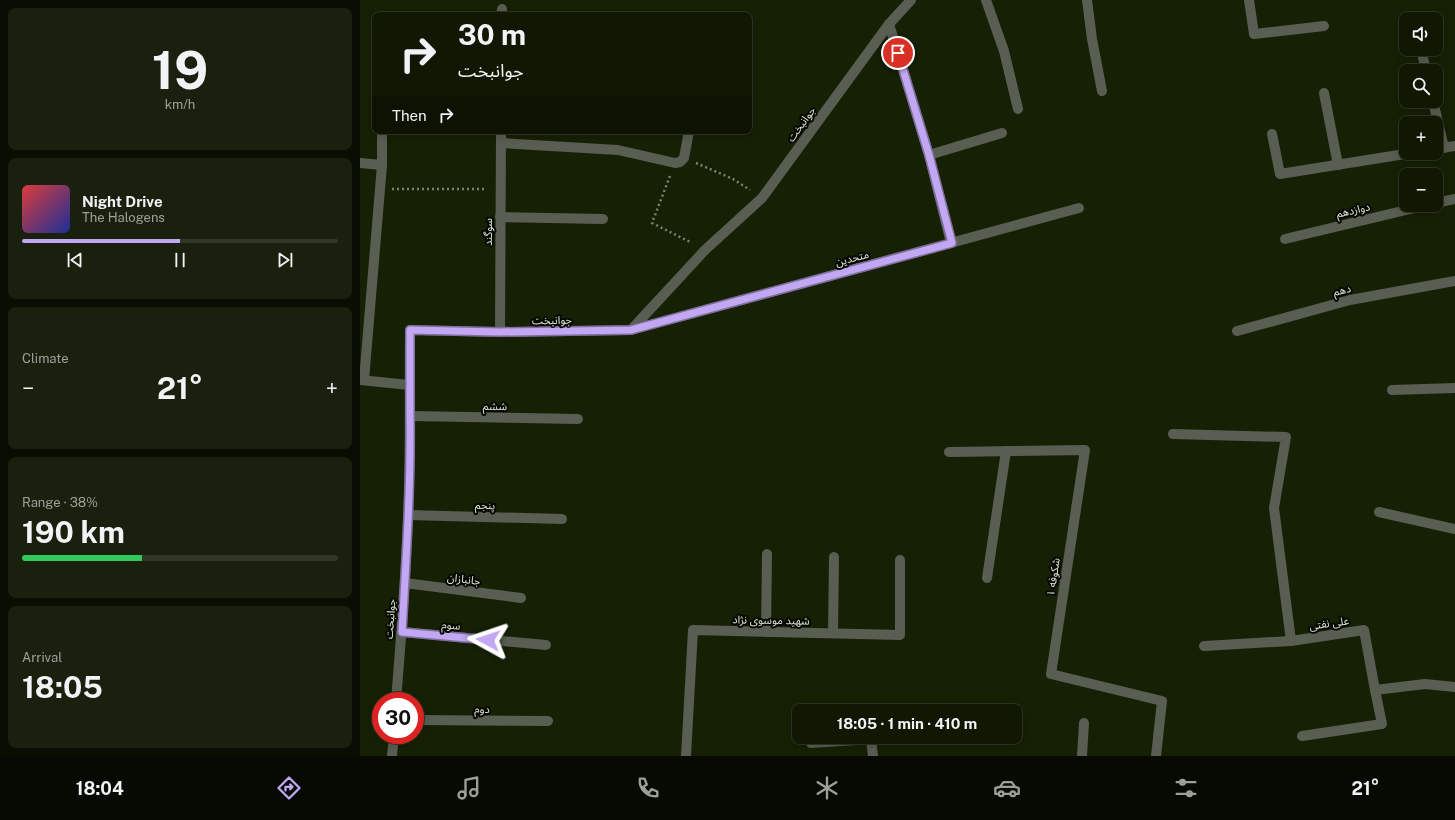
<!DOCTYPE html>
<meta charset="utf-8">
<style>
body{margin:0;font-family:"Public Sans","Noto Sans Arabic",sans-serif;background:#19210e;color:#f1f3f6;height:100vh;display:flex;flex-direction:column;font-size:15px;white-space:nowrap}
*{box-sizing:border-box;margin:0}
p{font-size:13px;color:#9ca09a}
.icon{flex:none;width:22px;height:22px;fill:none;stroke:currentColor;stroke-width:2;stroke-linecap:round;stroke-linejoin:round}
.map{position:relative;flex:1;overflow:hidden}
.drawer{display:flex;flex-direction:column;gap:8px;padding:8px;background:#090d02;width:360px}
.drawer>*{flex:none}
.top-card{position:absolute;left:12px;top:12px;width:380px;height:122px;border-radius:8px;box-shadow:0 2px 10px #0003,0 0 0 1px #303726;background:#101804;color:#f1f3f6;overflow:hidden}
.controls{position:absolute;left:1039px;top:12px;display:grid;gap:8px}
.controls a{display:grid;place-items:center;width:44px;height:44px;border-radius:8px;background:#101804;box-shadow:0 2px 10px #0003,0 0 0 1px #303726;font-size:20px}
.speed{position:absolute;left:12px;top:692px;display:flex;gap:8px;font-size:20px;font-weight:700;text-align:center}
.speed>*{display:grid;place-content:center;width:52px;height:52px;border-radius:50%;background:#101804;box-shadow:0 2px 10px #0003,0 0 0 1px #303726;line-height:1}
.speed .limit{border:6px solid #d22;background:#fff;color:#111}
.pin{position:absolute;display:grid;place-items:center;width:34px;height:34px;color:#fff;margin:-17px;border:2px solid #fff;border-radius:50%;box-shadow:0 1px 4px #0007}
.me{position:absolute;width:44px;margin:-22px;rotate:275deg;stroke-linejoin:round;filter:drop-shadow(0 0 3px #0008)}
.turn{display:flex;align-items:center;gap:14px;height:84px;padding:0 20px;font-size:18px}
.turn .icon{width:52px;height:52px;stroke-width:2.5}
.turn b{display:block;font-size:28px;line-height:34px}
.then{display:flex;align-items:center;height:38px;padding:0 20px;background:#0003;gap:8px;font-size:15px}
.big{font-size:30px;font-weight:700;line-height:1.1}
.drawer .card{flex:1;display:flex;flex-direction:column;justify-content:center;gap:6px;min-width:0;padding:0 14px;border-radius:8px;background:#19210e}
.drawer .dial{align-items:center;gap:0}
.dial b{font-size:52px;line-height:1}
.song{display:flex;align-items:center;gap:12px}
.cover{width:48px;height:48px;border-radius:6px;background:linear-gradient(135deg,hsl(0 70% 55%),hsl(230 70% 35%))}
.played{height:4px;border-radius:2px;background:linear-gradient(90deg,#c2a7f2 50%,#303726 50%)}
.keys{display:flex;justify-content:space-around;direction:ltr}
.heat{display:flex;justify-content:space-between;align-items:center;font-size:22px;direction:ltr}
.charge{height:6px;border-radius:3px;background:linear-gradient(90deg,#34c759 38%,#303726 0)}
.trip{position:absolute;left:432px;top:704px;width:230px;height:40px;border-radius:8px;background:#101804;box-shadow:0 2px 10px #0003,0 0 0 1px #303726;font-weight:700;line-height:40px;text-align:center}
.dock{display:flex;height:64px;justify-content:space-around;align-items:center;background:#060a02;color:#9ca09a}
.dock .icon{width:28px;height:28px}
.dock .on{color:#c2a7f2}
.dock b{font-size:18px;color:#f1f3f6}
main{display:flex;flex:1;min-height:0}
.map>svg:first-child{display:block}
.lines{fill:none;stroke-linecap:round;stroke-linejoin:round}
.path{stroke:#7b846e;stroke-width:2.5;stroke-dasharray:2 3;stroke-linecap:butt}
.minor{stroke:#585e51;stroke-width:10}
.route-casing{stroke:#7e6d9d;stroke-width:10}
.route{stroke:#c2a7f2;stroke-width:7}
.labels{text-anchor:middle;stroke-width:4;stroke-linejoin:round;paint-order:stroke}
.street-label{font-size:11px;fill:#e0e8d7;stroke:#050801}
</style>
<main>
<section class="drawer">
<div class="card dial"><b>19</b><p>km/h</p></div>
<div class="card">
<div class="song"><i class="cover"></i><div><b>Night Drive</b><p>The Halogens</p></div></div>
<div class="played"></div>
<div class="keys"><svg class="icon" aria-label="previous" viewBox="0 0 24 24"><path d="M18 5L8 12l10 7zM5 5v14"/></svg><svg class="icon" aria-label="pause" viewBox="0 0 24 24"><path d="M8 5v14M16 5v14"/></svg><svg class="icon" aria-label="next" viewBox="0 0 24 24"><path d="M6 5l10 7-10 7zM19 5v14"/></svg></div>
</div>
<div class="card"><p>Climate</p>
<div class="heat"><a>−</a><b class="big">21°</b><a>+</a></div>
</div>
<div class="card"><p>Range · 38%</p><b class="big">190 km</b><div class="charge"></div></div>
<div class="card"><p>Arrival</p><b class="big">18:05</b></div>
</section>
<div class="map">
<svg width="1095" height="756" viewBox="0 0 1095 756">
<rect width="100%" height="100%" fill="#162005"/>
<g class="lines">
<g class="path">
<polyline points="336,163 373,179 390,190"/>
<polyline points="310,176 292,223 332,243"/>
<polyline points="32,189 127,189"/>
</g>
<g class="minor">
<polyline points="626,0 644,51 658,109"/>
<polyline points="727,0 732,39 742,91"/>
<polyline points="889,0 894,34 964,26"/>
<polyline points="141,15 142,9"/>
<polyline points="529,24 569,155 591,243"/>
<polyline points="1061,49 1066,71"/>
<polyline points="964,93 978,165"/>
<polyline points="1073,101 1084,148"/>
<polyline points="912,134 920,174 1051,153"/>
<polyline points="141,143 258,150 315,163 320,162 324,158 329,131"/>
<polyline points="1076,149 1095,146"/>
<polyline points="569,155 642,133"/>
<polyline points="0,163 22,165"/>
<polyline points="1076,203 1095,199"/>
<polyline points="140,217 243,219"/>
<polyline points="925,239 1067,205"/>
<polyline points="271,330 345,250 402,198 529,24 551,0"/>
<polyline points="877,331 990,300 1095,281"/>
<polyline points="140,332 141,131"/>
<polyline points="0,380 49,385"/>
<polyline points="4,380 22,165 22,131"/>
<polyline points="1032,390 1095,388"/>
<polyline points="50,416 218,419"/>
<polyline points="813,434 926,437 914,508 931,641"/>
<polyline points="589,452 725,450 691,674 802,701 796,756"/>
<polyline points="1019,512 1095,529"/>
<polyline points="48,515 202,519"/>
<polyline points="627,578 646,451"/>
<polyline points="45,583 161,598"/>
<polyline points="42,632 186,645"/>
<polyline points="406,632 407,554"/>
<polyline points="473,633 474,557"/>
<polyline points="844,646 931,641 1004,630 1015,690 1065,684 1095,687"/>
<path d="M36 701C41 639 46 578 48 516 51 454 49 392 50 330L140 332 271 330 719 208"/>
<polyline points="55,720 188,721"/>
<polyline points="942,736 1022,724 1015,690"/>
<polyline points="451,743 511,739 513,756"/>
<polyline points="32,756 34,735"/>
<polyline points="326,756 333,630 540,635 540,560"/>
<polyline points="722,756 724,723"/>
</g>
</g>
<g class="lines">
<defs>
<path id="route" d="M128 640 42 632C46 560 51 488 50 416 50 387 50 359 50 330L140 332 271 330 592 243 569 155 538 53"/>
</defs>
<use href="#route" class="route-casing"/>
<use href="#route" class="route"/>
</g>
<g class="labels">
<g class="street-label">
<text transform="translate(441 124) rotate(-54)" y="4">جوانبخت</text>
<text transform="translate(993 210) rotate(-13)" y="4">دوازدهم</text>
<text transform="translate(128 232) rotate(-90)" y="4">سوگند</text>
<text transform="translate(492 258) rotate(-15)" y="4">متحدین</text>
<text transform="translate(982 290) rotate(-14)" y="4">دهم</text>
<text transform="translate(192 320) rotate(-1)" y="4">جوانبخت</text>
<text transform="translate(135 406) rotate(1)" y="4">ششم</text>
<text transform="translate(125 505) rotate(2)" y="4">پنجم</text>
<text transform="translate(693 577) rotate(-81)" y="4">شکوفه ۱</text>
<text transform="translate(104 579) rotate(7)" y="4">جانبازان</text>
<text transform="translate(30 619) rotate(-86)" y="4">جوانبخت</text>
<text transform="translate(411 620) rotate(1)" y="4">شهید موسوی نژاد</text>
<text transform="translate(969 623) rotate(-8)" y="4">علی نفتی</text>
<text transform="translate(91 625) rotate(5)" y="4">سوم</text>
<text transform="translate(122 709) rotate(1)" y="4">دوم</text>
</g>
</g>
</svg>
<div class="controls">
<a><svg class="icon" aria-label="sound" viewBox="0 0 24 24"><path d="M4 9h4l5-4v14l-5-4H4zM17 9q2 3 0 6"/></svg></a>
<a><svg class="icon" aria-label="search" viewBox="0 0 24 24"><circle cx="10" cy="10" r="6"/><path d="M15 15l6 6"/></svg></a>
<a>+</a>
<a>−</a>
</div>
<div class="speed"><div class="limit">30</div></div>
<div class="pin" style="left:538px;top:53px;background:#d93025"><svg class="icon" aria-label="arrive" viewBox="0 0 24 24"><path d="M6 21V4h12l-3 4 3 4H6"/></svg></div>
<svg class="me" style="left:128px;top:640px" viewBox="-20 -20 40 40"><path d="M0-17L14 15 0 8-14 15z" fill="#c2a7f2" stroke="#fff" stroke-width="4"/></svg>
<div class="trip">18:05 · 1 min · 410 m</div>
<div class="top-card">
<div class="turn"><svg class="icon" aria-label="right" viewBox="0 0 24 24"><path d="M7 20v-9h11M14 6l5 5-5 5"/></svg><div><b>30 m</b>جوانبخت</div></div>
<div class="then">Then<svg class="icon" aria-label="right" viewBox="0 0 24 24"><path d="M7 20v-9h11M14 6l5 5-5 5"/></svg></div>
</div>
</div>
</main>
<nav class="dock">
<b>18:04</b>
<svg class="icon on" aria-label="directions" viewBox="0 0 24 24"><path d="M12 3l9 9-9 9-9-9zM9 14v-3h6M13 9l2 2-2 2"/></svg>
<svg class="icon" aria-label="music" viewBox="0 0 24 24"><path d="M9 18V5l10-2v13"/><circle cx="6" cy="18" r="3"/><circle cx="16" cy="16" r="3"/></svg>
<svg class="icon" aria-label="phone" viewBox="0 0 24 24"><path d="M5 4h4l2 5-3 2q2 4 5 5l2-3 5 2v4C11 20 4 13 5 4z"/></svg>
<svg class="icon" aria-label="climate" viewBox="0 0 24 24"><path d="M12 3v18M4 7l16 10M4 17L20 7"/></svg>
<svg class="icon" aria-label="car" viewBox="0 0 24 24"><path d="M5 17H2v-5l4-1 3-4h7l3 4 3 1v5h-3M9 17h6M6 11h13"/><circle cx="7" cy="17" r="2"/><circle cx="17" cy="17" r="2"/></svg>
<svg class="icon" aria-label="filters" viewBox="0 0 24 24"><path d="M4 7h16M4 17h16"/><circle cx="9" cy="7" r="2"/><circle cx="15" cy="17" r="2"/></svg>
<b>21°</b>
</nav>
